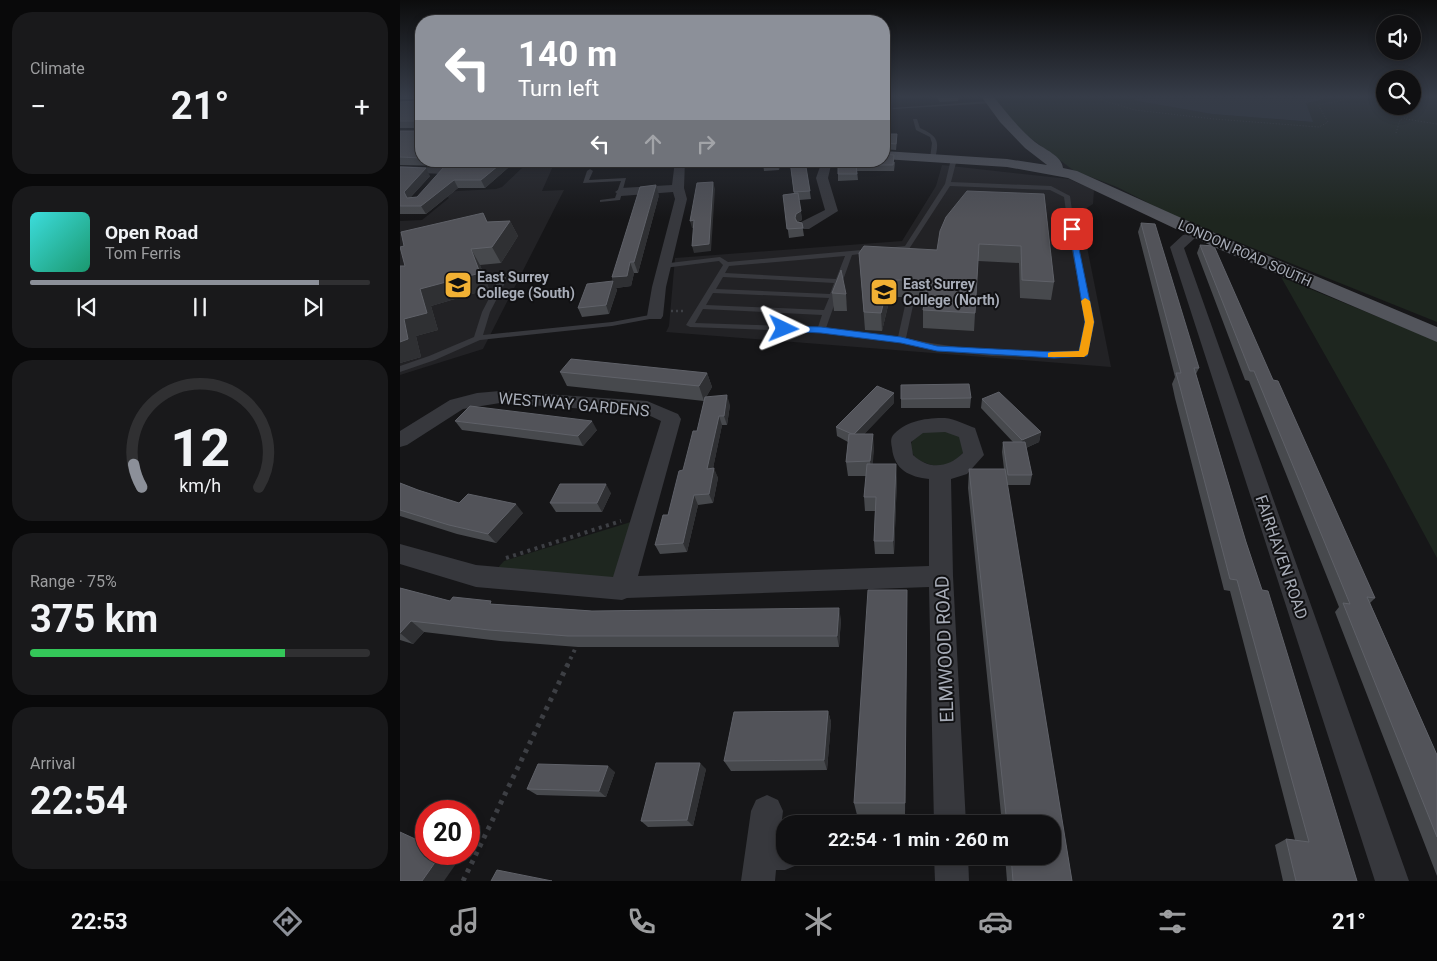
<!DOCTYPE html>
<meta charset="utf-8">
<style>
body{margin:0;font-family:Roboto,sans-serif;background:#19191b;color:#f1f3f6;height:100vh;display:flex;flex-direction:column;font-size:19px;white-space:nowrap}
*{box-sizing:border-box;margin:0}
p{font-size:16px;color:#9c9d9f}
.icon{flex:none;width:28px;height:28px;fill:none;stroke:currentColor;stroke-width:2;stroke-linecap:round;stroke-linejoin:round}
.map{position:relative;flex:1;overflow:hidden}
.drawer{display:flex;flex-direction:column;gap:12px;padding:12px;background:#09090a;width:400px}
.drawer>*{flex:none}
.hud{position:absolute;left:15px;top:15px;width:475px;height:152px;border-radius:20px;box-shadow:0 2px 8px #0003,0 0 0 1px #303032;background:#8c9099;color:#fff;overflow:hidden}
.controls{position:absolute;left:976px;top:15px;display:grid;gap:10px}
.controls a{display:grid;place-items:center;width:45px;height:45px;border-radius:50%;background:#101012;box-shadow:0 2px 8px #0003,0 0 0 1px #303032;font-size:25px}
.speed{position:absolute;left:15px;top:800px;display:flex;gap:10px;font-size:25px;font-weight:700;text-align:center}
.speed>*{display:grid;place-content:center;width:65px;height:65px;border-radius:50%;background:#101012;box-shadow:0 2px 8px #0003,0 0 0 1px #303032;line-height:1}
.speed .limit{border:8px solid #d22;background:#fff;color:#111}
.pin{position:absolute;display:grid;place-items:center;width:42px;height:42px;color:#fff;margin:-21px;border-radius:10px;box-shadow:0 2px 8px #0006}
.me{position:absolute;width:55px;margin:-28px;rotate:92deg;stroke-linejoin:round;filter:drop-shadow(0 0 4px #0008)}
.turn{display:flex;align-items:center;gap:18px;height:105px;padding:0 20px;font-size:22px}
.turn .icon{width:65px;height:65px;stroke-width:2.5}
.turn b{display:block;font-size:35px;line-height:42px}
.lanes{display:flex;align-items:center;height:48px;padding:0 20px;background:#0003;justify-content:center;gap:25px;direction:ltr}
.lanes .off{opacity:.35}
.big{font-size:38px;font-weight:700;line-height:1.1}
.drawer .widget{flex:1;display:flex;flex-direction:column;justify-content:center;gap:8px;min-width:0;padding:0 18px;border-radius:20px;background:#19191b}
.drawer .dial{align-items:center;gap:0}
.dial svg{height:130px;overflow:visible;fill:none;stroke:#303032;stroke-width:7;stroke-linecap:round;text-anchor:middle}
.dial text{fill:#f1f3f6;stroke:none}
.song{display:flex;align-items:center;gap:15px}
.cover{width:60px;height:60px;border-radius:8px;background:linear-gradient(135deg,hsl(180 70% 55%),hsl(160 70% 35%))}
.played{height:5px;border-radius:2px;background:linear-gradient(90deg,#8c9099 85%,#303032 85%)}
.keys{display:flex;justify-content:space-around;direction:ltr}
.heat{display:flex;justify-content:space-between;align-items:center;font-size:28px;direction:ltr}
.charge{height:8px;border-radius:4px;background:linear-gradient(90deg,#34c759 75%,#303032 0)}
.trip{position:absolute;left:376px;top:815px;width:285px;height:50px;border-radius:20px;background:#101012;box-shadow:0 2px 8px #0003,0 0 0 1px #303032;font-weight:700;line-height:50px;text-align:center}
.menu{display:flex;height:80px;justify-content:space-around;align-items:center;background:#060607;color:#9c9d9f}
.menu .icon{width:35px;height:35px}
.menu .active{color:#8c9099}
.menu b{font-size:22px;color:#f1f3f6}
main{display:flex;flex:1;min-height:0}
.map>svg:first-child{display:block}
.built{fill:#222225}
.green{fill:#1e261f}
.water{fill:#2c353c}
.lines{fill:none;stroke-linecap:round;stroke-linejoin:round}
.path-far3{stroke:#3d3f44;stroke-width:1;stroke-dasharray:1 2;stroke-linecap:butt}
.path-far2{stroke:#3d3f44;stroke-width:2.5;stroke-dasharray:2 3;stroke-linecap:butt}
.path-far1{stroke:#3d3f44;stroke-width:4;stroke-dasharray:3 4.5;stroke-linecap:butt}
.path{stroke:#3d3f44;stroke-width:5;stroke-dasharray:4 5.5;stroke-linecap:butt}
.service{fill:#37383d;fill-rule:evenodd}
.minor{fill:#37383d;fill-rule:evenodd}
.primary{fill:#53555c;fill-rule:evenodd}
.wall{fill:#47494d}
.shaded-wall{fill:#2f3033}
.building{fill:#525359;stroke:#5f6168}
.route{fill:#1a73e8;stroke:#114b97}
.slow{fill:#f59e0b}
.labels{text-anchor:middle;stroke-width:4;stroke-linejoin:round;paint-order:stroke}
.far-street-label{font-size:14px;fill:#a8adb8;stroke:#111113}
.far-poi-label{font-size:14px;font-weight:bold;fill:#a8adb8;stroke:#111113;text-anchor:start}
.street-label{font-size:16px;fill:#a8adb8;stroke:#111113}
.near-street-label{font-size:19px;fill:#a8adb8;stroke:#111113}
</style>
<main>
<section class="drawer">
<div class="widget"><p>Climate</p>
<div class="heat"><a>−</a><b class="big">21°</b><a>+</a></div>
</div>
<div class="widget">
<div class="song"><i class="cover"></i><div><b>Open Road</b><p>Tom Ferris</p></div></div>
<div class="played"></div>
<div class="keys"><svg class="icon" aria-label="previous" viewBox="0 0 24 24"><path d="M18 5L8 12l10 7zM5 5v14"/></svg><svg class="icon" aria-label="pause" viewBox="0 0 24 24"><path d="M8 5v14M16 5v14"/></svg><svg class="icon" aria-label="next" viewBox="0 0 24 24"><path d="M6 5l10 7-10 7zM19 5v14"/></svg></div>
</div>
<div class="widget dial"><svg viewBox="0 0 100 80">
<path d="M14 69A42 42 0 1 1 86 69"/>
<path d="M14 69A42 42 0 0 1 9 55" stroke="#8c9099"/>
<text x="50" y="56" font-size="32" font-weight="700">12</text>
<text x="50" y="72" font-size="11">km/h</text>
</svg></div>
<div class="widget"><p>Range · 75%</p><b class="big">375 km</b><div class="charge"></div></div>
<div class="widget"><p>Arrival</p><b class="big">22:54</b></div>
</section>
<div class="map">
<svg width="1037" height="881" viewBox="0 0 1037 881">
<rect width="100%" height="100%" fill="#161618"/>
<g class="built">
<polygon points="154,164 142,191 164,190 83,349 0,375 0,221 22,220 49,198 39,192 96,189 102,187 124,166"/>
<polygon points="542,165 669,179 694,190 693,204 680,212 711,367 266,332 269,326 275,258 502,241 536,186"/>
</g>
<g class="green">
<polygon points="586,96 727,96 738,101 812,114 912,122 906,103 940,96 985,96 985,106 1012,106 1013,96 1037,96 1037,322 778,218 717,187 673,170 605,119"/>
<polygon points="881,277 1037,341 1037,558 986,463"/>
<path d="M532 428 561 436 565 451C547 469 538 470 515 458L510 448 513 438Z"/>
<polygon points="234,521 214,579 95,571 104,561"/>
</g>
<polygon class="water" points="727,96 940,96 906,103 913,122 812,114 738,101"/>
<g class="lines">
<g class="path-far3">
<polyline points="698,96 698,99 735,110 814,119 919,127 928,122 918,105 963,96"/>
<polyline points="1006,119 1037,124"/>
<polyline points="996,133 1000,120 1010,116"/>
</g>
<polyline class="path-far2" points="271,311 285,311"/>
<g class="path-far1">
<polyline points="106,558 221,521"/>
<polyline points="167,666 178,643"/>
</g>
<polyline class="path" points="63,881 168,664"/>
<g class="service">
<polygon points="502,96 546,96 503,98"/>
<polygon points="591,101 593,103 494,109 492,108"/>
<path d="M513 119H517L520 128C537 136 540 140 535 159L530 158 532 143 530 137 516 130Z"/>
<path d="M554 157 557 159 551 182 651 186 670 196 677 246 694 322 687 356 638 357 592 356 546 351 501 343 421 332 290 327 286 325 323 265 319 261 264 268 260 266 261 264 320 257 328 262 473 249 476 251 475 252 452 255 426 328 498 337 506 301 510 299 514 301 506 338C563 351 621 353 680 351L686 322 671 246 664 197 650 190 550 186 509 249 495 251 492 249 495 247 505 246 545 184 551 159ZM445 256 436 279 325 273 329 266ZM323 277 434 283 430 294 316 289ZM313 293 429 298 424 310 306 305ZM303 309 422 315 418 327 295 323Z"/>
<polygon points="190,169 193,171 189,180 226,178 220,200 200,202 200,200 215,198 221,181 183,183 187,171"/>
<polygon points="100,277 106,277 107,279 90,312 83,335 212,322 255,314 259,316 255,318 212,326 80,340 35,360 0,372 0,366 29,356 74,337 82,312"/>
</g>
<g class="minor">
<polygon points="275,161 285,161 284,188 287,199 266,287 263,316 261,319 249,319 247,316 252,287 275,199 273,192 221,196 215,192 221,188 272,185"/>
<polygon points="422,161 432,161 428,178 438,211 409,229 399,229 398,226 399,223 425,210 416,178"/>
<polygon points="0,166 43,168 49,171 43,174 0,172"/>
<polygon points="788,234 795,238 784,248 1009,881 975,881 770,247 783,235"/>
<path d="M100 391 247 401 278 414 281 419 238 576 529 566V479C510 477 494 470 492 448 491 443 490 438 494 434 508 420 527 418 545 418 555 419 566 425 575 428L584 455 567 474 551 479 553 576 566 824H534L529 587 227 598 222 600 76 587 0 564V544L76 565 213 577 261 421 244 413 100 403 63 409 7 445 0 447V431L50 400 77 393ZM545 432 559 437 563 453C548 468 529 470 513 455L511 442 523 433Z"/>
<polygon points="367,795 378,800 383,811 380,836 385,836 385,856 400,856 397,865 385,870 376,870 375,881 341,881 351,811 356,800"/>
<polygon points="534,856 568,856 569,881 535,881"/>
</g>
<path class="primary" d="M581 96H593C606 112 619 129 635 142 644 149 662 156 663 168L677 171 828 239 1037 327V342L814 247 668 178 607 167 484 159V151L607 159 647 165 625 148 600 122Z"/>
</g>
<g class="wall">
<polygon points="0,96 21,96 21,161 57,161 42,166 0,165 0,131 18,131 19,128 0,128 0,102 18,101 19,100 19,99 0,99"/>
<polygon points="537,96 559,96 558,101 540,102 537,98"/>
<polygon points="484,134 497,140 496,150 484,149"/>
<polygon points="60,161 192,161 188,165 159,162 109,167 85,188 58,188 26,214 0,214 0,167 30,176 10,198 17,197"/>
<polygon points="297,161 381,161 379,170 364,171 363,163 315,166 314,162 297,162"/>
<polygon points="390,161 405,161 411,199 399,200 402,220 398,222 402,223 404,236 389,238 383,195 394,194"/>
<polygon points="438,161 495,162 494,171 457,171 458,180 438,181"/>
<polygon points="644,194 654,282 651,300 620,298 619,263 578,261 574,331 523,328 523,310 525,299 511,297 490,297 482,331 465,330 459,253 537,250"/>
<polygon points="259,195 238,273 234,273 231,286 216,288 217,290 209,314 182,317 178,308 213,281 212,277"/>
<polygon points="83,213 87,222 110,221 118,236 101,263 80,265 89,289 31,306 38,330 16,336 21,357 0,363 0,266 5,266 4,246"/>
<polygon points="741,223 799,368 796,374 846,542 957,881 883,881 875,845 886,839 895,840 830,591 824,590 775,398 772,384 775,377 738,232"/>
<polygon points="800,245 873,380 975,598 970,603 1037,755 1037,876 935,612 939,607 849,381 845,380 797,253"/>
<polygon points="432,293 446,294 447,311 434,311"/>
<polygon points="160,372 307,373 312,387 306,397 330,405 327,425 322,425 313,468 318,478 313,503 298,505 287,552 260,554 255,545 268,515 297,431 304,401 167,386"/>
<polygon points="501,385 571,398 570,408 501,408"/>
<polygon points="582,399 641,432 639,442 626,448 632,475 630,485 607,485 672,881 607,881 605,856 652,856 652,824 602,824 568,488 569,469 604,469 602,452 603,442 613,442 581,408"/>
<polygon points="494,403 464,434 474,448 472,464 497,478 494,554 475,554 474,541 475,511 465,511 464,497 466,476 448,476 446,462 448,442 437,436 436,427"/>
<polygon points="55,421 197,430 183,446 62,430"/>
<polygon points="0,483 18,490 59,503 123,513 96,543 57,534 0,516"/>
<polygon points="211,493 202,512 156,512 150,503"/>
<polygon points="0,588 50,601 192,611 441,619 439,647 178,647 100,641 24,632 13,644 0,640"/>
<polygon points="507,590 505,815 457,815 454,803"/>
<polygon points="428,711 431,722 427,770 331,771 324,761"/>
<polygon points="306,769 293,826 248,827 241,821"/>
<polygon points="215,772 206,797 137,795 127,789"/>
</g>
<g class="shaded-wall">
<polygon points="39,161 57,161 42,166"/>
<polygon points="104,161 158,161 159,162 109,167 85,188 81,180"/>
<polygon points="186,161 192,161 188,165"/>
<polygon points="378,161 381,161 379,170 378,163"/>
<polygon points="26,168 30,176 8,200 4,192"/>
<polygon points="54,180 58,188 26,214 21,206"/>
<polygon points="313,182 315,189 311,251 294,253 292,246"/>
<polygon points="256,185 259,195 238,273 234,262"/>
<polygon points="401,211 402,220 397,222 395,218 396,214"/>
<polygon points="294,220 296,228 292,228 290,221"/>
<polygon points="110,221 118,236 101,263 92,247"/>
<polygon points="71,249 80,265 89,289 31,306 38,330 16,336 21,357 0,363 0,342 4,319 20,289"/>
<polygon points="230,262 234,273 231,286 216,288 217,290 209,314 206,305 213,281 212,277"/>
<polygon points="489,280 490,297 482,331 481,313"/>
<polygon points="307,373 312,387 304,401 299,386"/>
<polygon points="494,393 494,403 455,444 454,435"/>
<polygon points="327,395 330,405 327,425 324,416"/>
<polygon points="319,416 322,425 311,478 307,469"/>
<polygon points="192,421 197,430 183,446 178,436"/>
<polygon points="641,432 639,442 621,450 622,440"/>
<polygon points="473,434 474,448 472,476 470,461"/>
<polygon points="496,464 497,478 494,554 493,541"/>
<polygon points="314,468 318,478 313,503 309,494"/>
<polygon points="206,484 211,493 202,512 197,503"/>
<polygon points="294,495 298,505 287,552 283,543"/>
<polygon points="116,504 123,513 96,543 88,534"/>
<polygon points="507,590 507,607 505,815 505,803"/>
<polygon points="439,608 441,619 439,647 437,636"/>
<polygon points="11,621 24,632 13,644 0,633"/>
<polygon points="428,711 431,722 427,770 424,760"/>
<polygon points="300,763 306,769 293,826 287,820"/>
<polygon points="208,766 215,772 206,797 199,791"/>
<polygon points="41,854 50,854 60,858 44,881 22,881"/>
</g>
<g class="building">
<polygon points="19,96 21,96 21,158 0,157 0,131 18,131 19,121 0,121 0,102 18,101 19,100"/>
<polygon points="484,134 497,134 496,144 484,143"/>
<polygon points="484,154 494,155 493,165 456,165 457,174 438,174 438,161 484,161"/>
<polygon points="60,161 104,161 81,180 54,180 21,206 0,206 0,167 26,168 4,192 7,198 17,197 44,167"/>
<polygon points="363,161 378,161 378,163 363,164"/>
<polygon points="390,161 405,161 410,191 394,192"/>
<polygon points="313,182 309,244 292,246 294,220 290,221 297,183"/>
<polygon points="256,185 234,262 230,262 227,276 212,277 240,187"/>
<polygon points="567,191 644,194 654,282 622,280 621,246 579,244 575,313 523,310 528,282 511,280 489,280 481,313 464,312 459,253 464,246 537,250 540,231 546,217"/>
<polygon points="398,193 401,211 396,214 395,218 397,222 402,223 403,228 387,229 383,195"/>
<polygon points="83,213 87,222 110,221 92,247 71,249 80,273 20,289 27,313 4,319 8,339 0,342 0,266 5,266 0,247 4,246 1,232"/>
<polygon points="741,223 755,224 799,368 794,368 846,542 862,590 868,591 957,881 896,881 886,839 909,842 837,580 830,579 780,387 776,373 781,373"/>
<polygon points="800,245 814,246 873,380 878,381 975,598 967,597 1037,755 1037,837 943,603 950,604 854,371 850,371"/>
<polygon points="441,270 446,294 432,293"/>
<polygon points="213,281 206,305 178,308 187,284"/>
<polygon points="171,359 307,373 299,386 160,372"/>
<polygon points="569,384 571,398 501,399 501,385"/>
<polygon points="477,386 494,393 454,434 452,434 436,427"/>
<polygon points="599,392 641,432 622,440 582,399"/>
<polygon points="327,395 324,416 319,416 307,469 314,468 309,494 294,495 283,543 255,545 263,515 268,515 279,471 283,470 293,431 297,431 305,397"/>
<polygon points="70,406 192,421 178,436 55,421"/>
<polygon points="449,434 473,434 470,461 446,462"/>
<polygon points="603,442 625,442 632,475 608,475"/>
<polygon points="467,464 496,464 493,541 474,541 476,497 464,497"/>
<polygon points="569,469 605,469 672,881 613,881 611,856 652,856 652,824 607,824"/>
<polygon points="0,483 18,490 59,503 68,494 116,504 88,534 49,525 0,510"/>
<polygon points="160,484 206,484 197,503 150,503"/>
<polygon points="0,588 50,601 53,597 91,601 90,604 192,611 439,608 437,636 168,636 89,630 11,621 0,633"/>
<polygon points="468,590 507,590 505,803 454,803"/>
<polygon points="428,711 424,760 324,761 334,712"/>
<polygon points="256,763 300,763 287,820 241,821"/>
<polygon points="138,764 208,766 199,791 127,789"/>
<polygon points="0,832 26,844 26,854 41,854 22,881 0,881"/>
<polygon points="97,870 152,881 91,881"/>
</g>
<linearGradient id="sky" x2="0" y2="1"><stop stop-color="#0c0c0d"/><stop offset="0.44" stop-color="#363c48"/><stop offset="1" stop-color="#363c48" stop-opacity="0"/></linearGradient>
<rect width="1037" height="219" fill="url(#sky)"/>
<polygon class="route" points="669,227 675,229 694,322 687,356 654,358 537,351 501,343 421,333 384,331 379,329 384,326 421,327 501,337 537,346 654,352 679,351 685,322"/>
<polygon class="slow" points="685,298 690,301 694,322 688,354 684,357 648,357 648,353 651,352 679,351 685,322 681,301"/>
<defs>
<symbol id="university-square" viewBox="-11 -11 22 22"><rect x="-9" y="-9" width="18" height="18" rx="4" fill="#f2b134" stroke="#111113"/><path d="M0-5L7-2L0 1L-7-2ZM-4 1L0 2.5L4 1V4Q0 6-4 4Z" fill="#111"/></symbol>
</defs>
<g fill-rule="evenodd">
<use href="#university-square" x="42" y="269" width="32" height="32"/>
<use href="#university-square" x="468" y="276" width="32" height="32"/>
</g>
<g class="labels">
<g class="far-street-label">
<text transform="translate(845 253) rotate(24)" y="5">LONDON ROAD SOUTH</text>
</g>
<g class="far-poi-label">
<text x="77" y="282">East Surrey<tspan x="77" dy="16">College (South)</tspan></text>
<text x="503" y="289">East Surrey<tspan x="503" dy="16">College (North)</tspan></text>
</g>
<g class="street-label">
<text transform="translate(174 404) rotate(5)" y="6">WESTWAY GARDENS</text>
<text transform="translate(882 557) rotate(71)" y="6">FAIRHAVEN ROAD</text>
</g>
<g class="near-street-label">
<text transform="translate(544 649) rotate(-92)" y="7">ELMWOOD ROAD</text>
</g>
</g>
</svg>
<div class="controls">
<a><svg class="icon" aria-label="sound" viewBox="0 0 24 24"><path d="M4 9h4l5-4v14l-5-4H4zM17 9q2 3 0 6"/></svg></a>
<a><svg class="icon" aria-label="search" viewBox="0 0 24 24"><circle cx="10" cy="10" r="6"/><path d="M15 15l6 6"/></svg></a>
</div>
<div class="speed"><div class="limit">20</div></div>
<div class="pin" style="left:672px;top:229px;background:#d93025"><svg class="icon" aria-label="arrive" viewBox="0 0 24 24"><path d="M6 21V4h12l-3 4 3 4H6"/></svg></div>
<svg class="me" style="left:384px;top:329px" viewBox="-20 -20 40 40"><path d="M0-17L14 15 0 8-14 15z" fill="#1a73e8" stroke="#fff" stroke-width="4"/></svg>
<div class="trip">22:54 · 1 min · 260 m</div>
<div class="hud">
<div class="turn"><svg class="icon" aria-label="left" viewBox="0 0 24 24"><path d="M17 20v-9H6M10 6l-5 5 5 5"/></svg><div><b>140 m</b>Turn left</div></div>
<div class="lanes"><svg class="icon" aria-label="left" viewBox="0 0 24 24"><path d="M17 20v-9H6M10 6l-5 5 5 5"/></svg><svg class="icon off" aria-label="ahead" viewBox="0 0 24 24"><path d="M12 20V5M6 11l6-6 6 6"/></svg><svg class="icon off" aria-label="right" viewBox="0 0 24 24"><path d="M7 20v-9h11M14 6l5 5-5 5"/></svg></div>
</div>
</div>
</main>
<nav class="menu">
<b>22:53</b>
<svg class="icon active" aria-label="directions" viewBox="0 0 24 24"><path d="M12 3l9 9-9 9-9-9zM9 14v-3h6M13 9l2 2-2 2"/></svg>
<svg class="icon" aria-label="music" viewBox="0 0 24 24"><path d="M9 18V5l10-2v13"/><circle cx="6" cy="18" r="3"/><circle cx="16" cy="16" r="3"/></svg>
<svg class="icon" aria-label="phone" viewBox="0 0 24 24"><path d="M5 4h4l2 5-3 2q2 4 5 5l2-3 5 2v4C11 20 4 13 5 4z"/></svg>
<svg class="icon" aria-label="climate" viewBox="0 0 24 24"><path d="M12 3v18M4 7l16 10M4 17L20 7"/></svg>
<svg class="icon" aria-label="car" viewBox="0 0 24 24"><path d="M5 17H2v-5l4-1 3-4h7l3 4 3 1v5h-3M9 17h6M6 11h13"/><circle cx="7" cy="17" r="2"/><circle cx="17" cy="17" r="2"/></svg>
<svg class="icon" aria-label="filters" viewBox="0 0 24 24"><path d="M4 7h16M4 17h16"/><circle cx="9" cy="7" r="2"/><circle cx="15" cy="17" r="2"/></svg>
<b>21°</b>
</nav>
